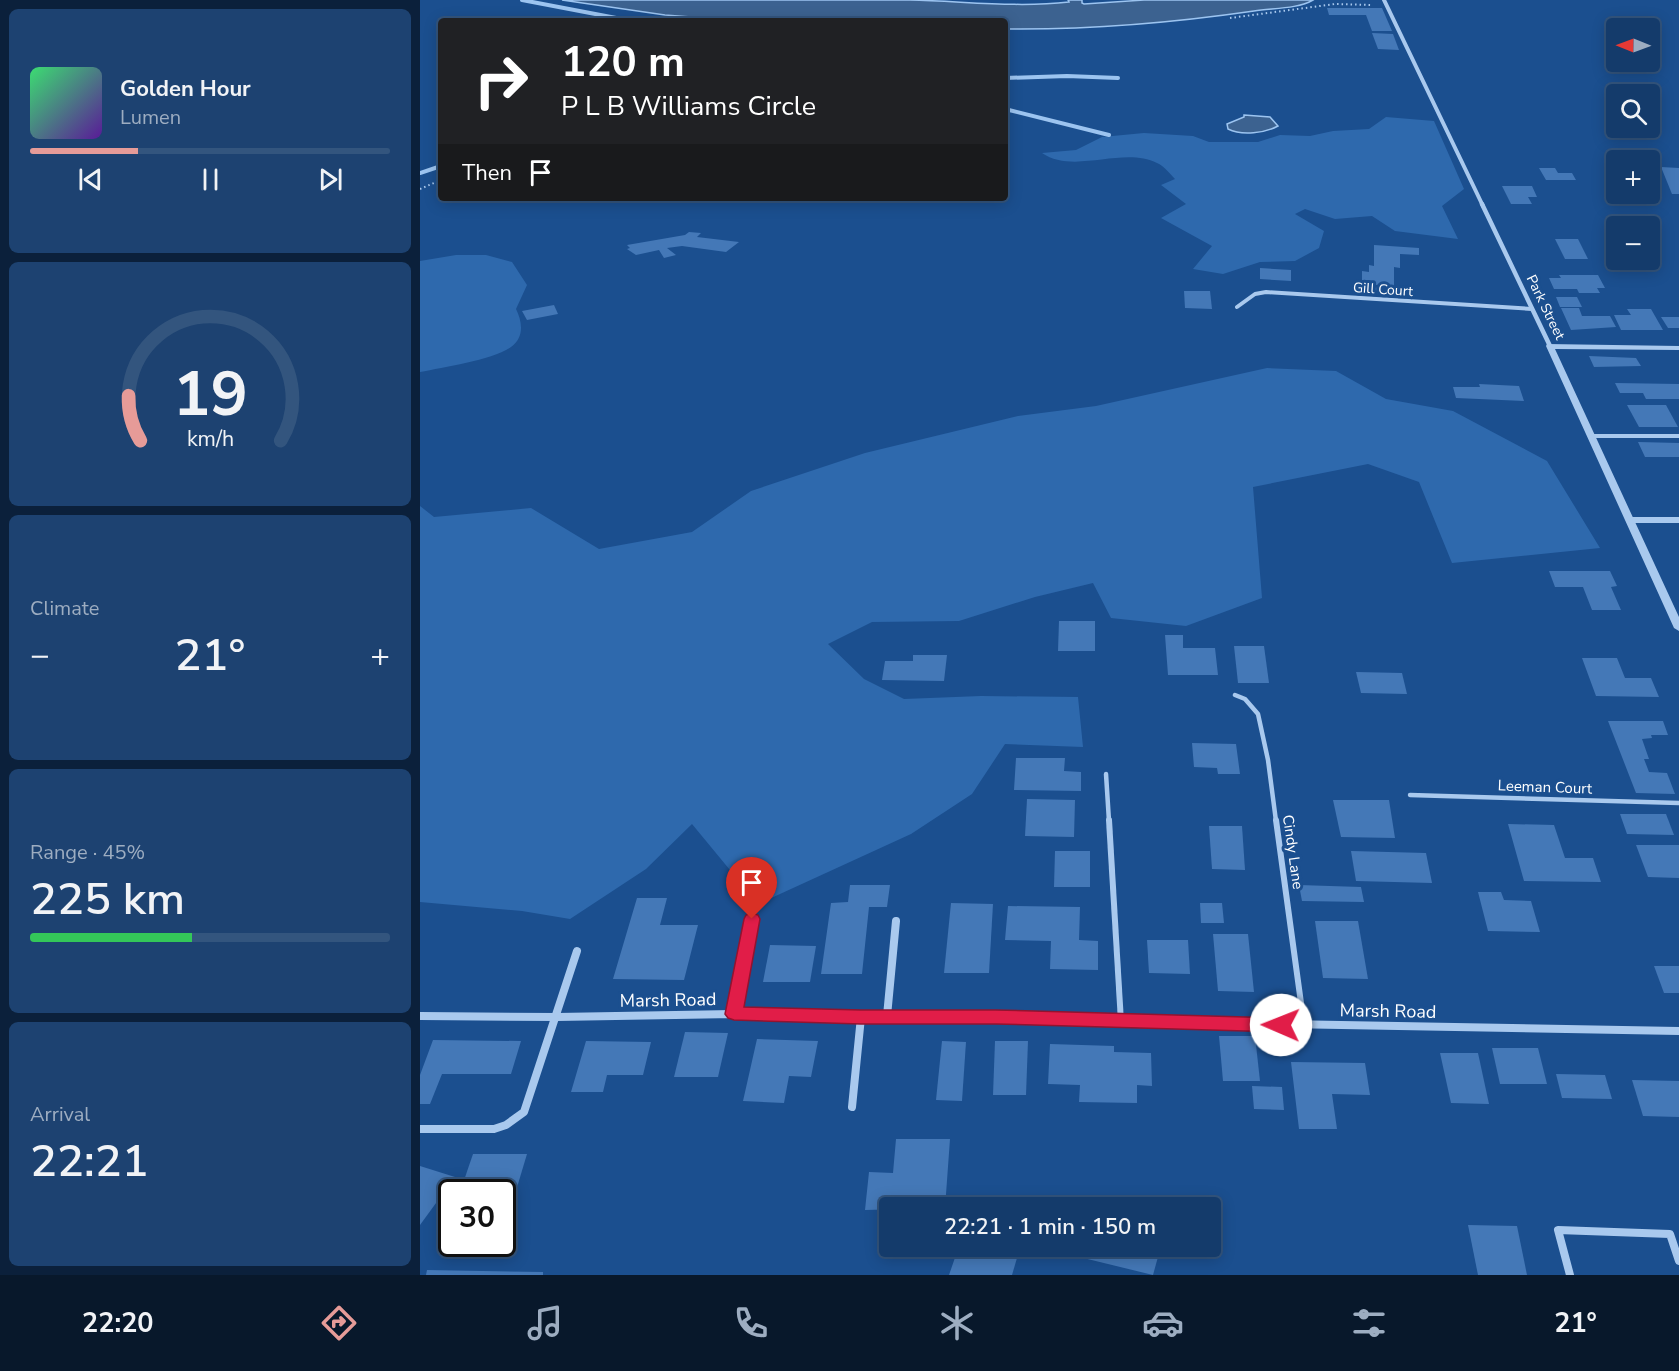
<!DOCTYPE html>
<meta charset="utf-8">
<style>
body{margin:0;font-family:"Nunito Sans",sans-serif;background:#1d4271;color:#f1f3f6;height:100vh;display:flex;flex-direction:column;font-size:22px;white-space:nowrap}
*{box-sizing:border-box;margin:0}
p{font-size:20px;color:#9dadc1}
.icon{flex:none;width:33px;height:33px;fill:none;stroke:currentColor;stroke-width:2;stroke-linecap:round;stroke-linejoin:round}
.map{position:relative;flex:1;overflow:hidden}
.drawer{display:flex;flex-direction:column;gap:9px;padding:9px;background:#0b203b;width:420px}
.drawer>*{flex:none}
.guide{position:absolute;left:18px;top:18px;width:570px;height:183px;border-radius:6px;box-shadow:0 3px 15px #0003,0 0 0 2px #33557e;background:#202124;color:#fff;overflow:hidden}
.needle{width:39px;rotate:271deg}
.controls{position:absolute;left:1186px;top:18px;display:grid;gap:12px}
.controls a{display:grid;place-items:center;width:54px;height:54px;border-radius:6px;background:#143b6b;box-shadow:0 3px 15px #0003,0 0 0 2px #33557e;font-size:30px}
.speed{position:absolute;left:18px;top:1179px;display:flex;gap:12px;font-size:30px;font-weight:700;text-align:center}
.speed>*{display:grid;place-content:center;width:78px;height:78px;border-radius:50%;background:#143b6b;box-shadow:0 3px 15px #0003,0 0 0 2px #33557e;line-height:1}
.speed .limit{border:3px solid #111;border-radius:9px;background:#fff;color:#111}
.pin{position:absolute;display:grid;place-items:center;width:51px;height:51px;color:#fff;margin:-62px -26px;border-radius:50% 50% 50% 0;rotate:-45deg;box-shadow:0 0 6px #0007}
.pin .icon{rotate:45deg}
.me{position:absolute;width:66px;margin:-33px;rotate:271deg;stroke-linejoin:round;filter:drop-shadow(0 0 4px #0008)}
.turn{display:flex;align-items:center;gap:21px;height:126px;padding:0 24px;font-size:27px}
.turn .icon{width:78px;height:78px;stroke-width:2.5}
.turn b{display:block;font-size:42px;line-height:51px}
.then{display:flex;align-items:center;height:57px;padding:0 24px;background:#0003;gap:12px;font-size:22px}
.big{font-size:45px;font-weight:600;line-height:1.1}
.drawer .card{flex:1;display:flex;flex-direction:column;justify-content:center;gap:9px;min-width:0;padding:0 21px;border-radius:9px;background:#1d4271}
.drawer .dial{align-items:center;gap:0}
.dial svg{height:156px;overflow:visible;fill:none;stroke:#33557e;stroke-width:7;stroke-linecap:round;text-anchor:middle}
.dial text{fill:#f1f3f6;stroke:none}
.song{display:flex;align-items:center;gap:18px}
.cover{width:72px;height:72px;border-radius:9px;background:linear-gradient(135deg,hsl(140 70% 55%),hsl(270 70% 35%))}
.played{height:6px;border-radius:3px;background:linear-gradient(90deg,#e69b98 30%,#33557e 30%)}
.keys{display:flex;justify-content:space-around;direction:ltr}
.heat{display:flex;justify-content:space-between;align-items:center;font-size:33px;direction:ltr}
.charge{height:9px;border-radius:4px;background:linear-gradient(90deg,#34c759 45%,#33557e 0)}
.trip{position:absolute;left:459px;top:1197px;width:342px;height:60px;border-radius:6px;background:#143b6b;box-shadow:0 3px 15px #0003,0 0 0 2px #33557e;font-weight:600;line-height:60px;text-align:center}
.dock{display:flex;height:96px;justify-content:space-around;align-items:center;background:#08182b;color:#9dadc1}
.dock .icon{width:42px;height:42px}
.dock .active{color:#e69b98}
.dock b{font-size:27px;color:#f1f3f6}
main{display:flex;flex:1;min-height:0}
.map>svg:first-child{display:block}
.green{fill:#2e69ad}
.water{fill:#3c6290;stroke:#9cc4f0;stroke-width:1.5}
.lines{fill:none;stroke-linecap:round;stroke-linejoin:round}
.stream{stroke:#9cc4f0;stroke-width:4}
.building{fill:#4478b7}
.path{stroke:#a9c9ee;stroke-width:2;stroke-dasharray:1.5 3;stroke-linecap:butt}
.service-far2{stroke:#a9c9ee;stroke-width:4}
.service-far1{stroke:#a9c9ee;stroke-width:4.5}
.service{stroke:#a9c9ee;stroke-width:6}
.minor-far3{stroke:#a9c9ee;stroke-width:4}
.minor-far2{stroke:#a9c9ee;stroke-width:4.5}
.minor-far1{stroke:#a9c9ee;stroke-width:6}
.minor{stroke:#a9c9ee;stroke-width:8}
.tertiary{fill:#a9c9ee;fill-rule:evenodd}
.route{fill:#e11d48;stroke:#92132f;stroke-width:1.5}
.labels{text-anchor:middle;stroke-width:6;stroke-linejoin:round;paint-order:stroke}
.far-street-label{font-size:14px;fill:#fff;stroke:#1b4f8f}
.street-label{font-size:15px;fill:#fff;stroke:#1b4f8f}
.near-street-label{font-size:18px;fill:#fff;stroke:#1b4f8f}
</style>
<main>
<section class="drawer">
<div class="card">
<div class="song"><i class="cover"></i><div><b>Golden Hour</b><p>Lumen</p></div></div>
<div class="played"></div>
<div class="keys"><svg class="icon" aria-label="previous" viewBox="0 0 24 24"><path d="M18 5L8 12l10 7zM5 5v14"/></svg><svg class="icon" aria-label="pause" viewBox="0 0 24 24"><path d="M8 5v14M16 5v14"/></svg><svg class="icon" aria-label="next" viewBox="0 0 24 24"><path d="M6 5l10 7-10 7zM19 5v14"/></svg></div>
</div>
<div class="card dial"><svg viewBox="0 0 100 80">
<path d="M14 69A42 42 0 1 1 86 69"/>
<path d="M14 69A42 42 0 0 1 8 46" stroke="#e69b98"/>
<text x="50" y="56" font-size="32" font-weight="700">19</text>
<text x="50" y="72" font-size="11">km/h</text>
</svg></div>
<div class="card"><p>Climate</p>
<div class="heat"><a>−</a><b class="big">21°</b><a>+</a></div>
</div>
<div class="card"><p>Range · 45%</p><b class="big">225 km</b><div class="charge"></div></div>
<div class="card"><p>Arrival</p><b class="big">22:21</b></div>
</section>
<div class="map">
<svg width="1259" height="1275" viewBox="0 0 1259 1275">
<rect width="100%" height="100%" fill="#1b4f8f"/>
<g class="green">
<path d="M966 117 1014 121 1044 189 1022 206 1038 239 975 231 952 216 915 219 885 209 875 214 904 231 899 248 875 261 840 262 803 274 773 269 792 246 741 218 766 204 741 185 755 179C750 174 744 166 737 163 703 146 654 175 622 153L656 150 682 137 724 133 773 136 789 142H838L860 135 890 136 913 131 949 129Z"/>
<path d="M36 255H66L92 262 107 285 96 309C102 321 105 337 91 347 72 360 24 367 0 372V261Z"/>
<polygon points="847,368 916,371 966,399 1033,411 1127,461 1180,548 1032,563 999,482 948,464 833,487 842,598 766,626 691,618 673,583 615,597 539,621 452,622 408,644 444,679 484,699 561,696 658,697 663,747 585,744 552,794 491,834 338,904 272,824 226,869 150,919 102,911 0,902 0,506 14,517 111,508 179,549 272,532 331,491 445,453 598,416 676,406"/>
</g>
<g class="water">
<path d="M142 0C258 0 374 0 490 0 543 1 596 8 649 2L648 0H662V3L664 4 724 0H893C878 9 852 8 834 11 751 23 669 30 585 29V21H324L245 15Z"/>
<path d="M824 115 850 117 858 126C845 133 822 136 808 129L807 124 824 117Z"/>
</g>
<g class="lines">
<g class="stream">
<polyline points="102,0 212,21"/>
<polyline points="585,78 647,76 698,78"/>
<polyline points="585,109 689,135"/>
<polyline points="0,173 21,166"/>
</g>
</g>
<g class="building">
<polygon points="907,8 962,8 972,31 952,31 946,15 909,15"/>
<polygon points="952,33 973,34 979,50 958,49"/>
<polygon points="1241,167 1259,168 1259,194 1252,194"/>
<polygon points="1119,168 1135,168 1138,173 1152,173 1156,180 1126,180"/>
<polygon points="1082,186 1112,186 1117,197 1108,197 1112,204 1091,204"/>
<polygon points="269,232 281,233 277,237 319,242 306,252 262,246 247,248 256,255 244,258 239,250 216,255 207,249 210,248 207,245 265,235"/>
<polygon points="1135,239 1158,239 1168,259 1145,259"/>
<polygon points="954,245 999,248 999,255 980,254 980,268 974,267 974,286 942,284 942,271 949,272 949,265 954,266"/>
<polygon points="840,268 871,270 871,281 840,279"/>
<polygon points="1139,275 1178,275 1185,288 1177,288 1180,293 1159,293 1157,289 1134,289 1129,278 1141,278"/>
<polygon points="945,287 963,288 963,294 944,292"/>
<polygon points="764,291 790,291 792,309 765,308"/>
<polygon points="1136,297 1157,297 1162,307 1140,307"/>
<polygon points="134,305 138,314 107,320 102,311"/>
<polygon points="1141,308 1159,308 1162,316 1190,316 1196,327 1151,330"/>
<polygon points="1207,309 1231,309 1243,330 1201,330 1194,315 1211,315"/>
<polygon points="1241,317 1259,317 1259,328 1248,328"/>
<polygon points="1169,356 1216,358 1221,366 1174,367"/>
<polygon points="1195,383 1259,384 1259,399 1226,399 1223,393 1200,393"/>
<polygon points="1059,384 1099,386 1104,401 1036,398 1033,387 1060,387"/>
<polygon points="1207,405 1246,405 1258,427 1219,427"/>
<polygon points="1218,442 1259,443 1259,457 1225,457"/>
<polygon points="1129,571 1190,571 1197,586 1191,587 1201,610 1172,610 1163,587 1135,587"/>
<polygon points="639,621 675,621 675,651 638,651"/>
<polygon points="745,635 763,635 763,648 795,648 798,675 748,675"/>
<polygon points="814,646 844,646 849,683 818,683"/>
<polygon points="493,655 527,655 524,681 462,680 465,661 493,661"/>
<polygon points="1162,658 1197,658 1205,678 1231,678 1239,697 1176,696"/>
<polygon points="936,672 982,673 987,694 941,693"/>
<polygon points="1188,721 1243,721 1248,735 1231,735 1232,738 1222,739 1229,759 1224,759 1229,772 1247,773 1255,794 1216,793"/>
<polygon points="772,743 816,744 820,774 798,774 797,768 774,767"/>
<polygon points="596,758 645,758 644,771 661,772 661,791 594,790"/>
<polygon points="607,799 655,800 654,837 605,836"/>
<polygon points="913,800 969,800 975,838 921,837"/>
<polygon points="1200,814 1246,814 1254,835 1207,834"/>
<polygon points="1088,824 1134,825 1145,858 1173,858 1181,882 1104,881"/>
<polygon points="789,826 822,826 825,870 792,869"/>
<polygon points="1216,845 1259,845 1259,878 1228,877"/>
<polygon points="635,851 670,851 670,887 634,887"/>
<polygon points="931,851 1006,853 1012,883 936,881"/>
<polygon points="430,885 470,885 467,907 449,907 442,974 401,974 411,903 428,902"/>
<polygon points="879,885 941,887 944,902 882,901"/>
<polygon points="1058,892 1081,892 1084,900 1111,901 1120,932 1068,931"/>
<polygon points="217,898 247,898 240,925 278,925 264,980 193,979"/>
<polygon points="531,903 573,904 569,973 524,973"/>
<polygon points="780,903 802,903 804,923 781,923"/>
<polygon points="588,906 660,907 659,940 678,941 678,970 630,969 631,941 585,940"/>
<polygon points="895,921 938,921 948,979 903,978"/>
<polygon points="793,934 828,934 834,992 798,991"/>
<polygon points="727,940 768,940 770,974 729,973"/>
<polygon points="350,945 396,946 390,982 343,982"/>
<polygon points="1234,966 1259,966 1259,993 1244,993"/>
<polygon points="265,1032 308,1033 298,1077 254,1077"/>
<polygon points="799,1036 835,1036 840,1081 803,1081"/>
<polygon points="337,1039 398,1041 391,1077 369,1076 364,1103 323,1101"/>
<polygon points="13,1040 101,1041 91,1074 22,1074 10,1104 0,1104 0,1075"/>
<polygon points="166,1041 231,1042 223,1075 187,1075 183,1092 151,1092"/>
<polygon points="522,1041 546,1042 542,1101 516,1100"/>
<polygon points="575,1041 608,1041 606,1095 573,1095"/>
<polygon points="630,1044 694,1046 694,1052 731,1053 732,1086 717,1085 717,1103 659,1102 660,1085 628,1084"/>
<polygon points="1072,1048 1118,1048 1127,1084 1080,1084"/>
<polygon points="1020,1053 1058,1053 1069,1104 1031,1103"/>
<polygon points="871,1062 945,1063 950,1095 912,1094 917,1129 879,1129"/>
<polygon points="1136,1074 1185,1075 1192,1099 1142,1098"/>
<polygon points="1212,1080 1259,1081 1259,1117 1223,1116"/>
<polygon points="832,1086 862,1087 864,1110 834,1109"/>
<polygon points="476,1139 530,1139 525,1208 445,1210 449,1172 473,1173"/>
<polygon points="53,1154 107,1154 95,1194 40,1192"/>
<polygon points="0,1166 35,1177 0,1225"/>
<polygon points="1048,1225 1097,1226 1107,1275 1058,1275"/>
<polygon points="539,1246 597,1258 592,1275 529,1275"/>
<polygon points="649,1246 741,1246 733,1275 647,1254"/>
<polygon points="7,1270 123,1272 123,1275 6,1275"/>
</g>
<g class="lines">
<g class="path">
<polyline points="810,18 915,4 953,5"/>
<polyline points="0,189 21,180"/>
</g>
<g class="service-far2">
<polyline points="817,307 835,294 846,292 1112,309"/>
<polyline points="1170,436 1259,436"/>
</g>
<g class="service-far1">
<polyline points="815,695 825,699 838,714 848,760 856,821"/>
<polyline points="686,774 689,821"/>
<polyline points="990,795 1259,803"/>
</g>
<g class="service">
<polyline points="689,820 701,1022"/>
<polyline points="856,820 884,1025"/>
<polyline points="314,1014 332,919"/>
</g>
<polyline class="minor-far3" points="964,0 1063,206"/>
<polyline class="minor-far2" points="1062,204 1130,346"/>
<polyline class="minor-far1" points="1209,520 1259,520"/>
<g class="minor">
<polyline points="0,1016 137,1017 314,1014 1259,1031"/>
<polyline points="467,1016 476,921"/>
<polyline points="432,1107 441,1017"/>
<polyline points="0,1129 74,1129 86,1125 104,1112 157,951"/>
<polyline points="1150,1275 1138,1230 1250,1234 1259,1261"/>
</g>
<polygon class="tertiary" points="1127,344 1259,346 1259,350 1135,349 1259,617 1259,631 1254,628 1126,346"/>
</g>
<polygon class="route" points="332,913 338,915 340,919 324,1007 441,1010 576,1010 861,1018 867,1020 870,1025 867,1030 861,1032 576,1024 441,1024 314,1020 308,1018 305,1014 324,919 326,915"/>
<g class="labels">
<g class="far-street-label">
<text transform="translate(963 289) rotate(4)" y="5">Gill Court</text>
<text transform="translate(1126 307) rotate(64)" y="5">Park Street</text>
</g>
<g class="street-label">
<text transform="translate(1125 787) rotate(2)" y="5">Leeman Court</text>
<text transform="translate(873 852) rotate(82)" y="5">Cindy Lane</text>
</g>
<g class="near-street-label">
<text transform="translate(248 1000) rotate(-1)" y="6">Marsh Road</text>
<text transform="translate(968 1011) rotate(1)" y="6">Marsh Road</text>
</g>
</g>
</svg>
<div class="controls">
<a><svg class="needle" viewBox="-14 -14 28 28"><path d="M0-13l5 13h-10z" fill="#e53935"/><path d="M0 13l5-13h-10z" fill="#9dadc1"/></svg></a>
<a><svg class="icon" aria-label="search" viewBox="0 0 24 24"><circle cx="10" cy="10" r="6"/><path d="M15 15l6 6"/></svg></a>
<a>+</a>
<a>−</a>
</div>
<div class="speed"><div class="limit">30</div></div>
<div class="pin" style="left:332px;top:919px;background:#d93025"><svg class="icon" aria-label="arrive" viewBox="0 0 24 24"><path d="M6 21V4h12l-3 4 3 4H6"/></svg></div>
<svg class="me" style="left:861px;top:1025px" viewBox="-20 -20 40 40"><circle r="19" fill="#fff"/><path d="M0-13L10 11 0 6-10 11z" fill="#e11d48"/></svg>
<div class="trip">22:21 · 1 min · 150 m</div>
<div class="guide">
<div class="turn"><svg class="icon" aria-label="right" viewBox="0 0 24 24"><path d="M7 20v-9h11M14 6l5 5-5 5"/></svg><div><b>120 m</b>P L B Williams Circle</div></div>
<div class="then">Then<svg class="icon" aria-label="arrive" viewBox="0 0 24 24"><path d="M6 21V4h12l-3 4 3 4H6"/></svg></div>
</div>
</div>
</main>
<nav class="dock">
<b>22:20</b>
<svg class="icon active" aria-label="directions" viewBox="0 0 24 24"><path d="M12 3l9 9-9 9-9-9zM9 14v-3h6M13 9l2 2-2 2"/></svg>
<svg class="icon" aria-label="music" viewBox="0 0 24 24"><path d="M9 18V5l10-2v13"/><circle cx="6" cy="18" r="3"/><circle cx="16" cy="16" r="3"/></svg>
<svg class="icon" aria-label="phone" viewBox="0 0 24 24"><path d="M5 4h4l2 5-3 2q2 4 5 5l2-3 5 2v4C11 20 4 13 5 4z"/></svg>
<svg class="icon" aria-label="climate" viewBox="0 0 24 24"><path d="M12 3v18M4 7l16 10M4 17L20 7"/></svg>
<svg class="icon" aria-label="car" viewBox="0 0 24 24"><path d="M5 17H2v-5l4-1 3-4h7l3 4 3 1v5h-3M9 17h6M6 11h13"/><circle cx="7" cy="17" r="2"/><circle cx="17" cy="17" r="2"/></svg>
<svg class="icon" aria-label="filters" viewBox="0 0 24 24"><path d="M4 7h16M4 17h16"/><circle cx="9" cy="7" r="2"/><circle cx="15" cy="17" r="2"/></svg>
<b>21°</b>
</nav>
